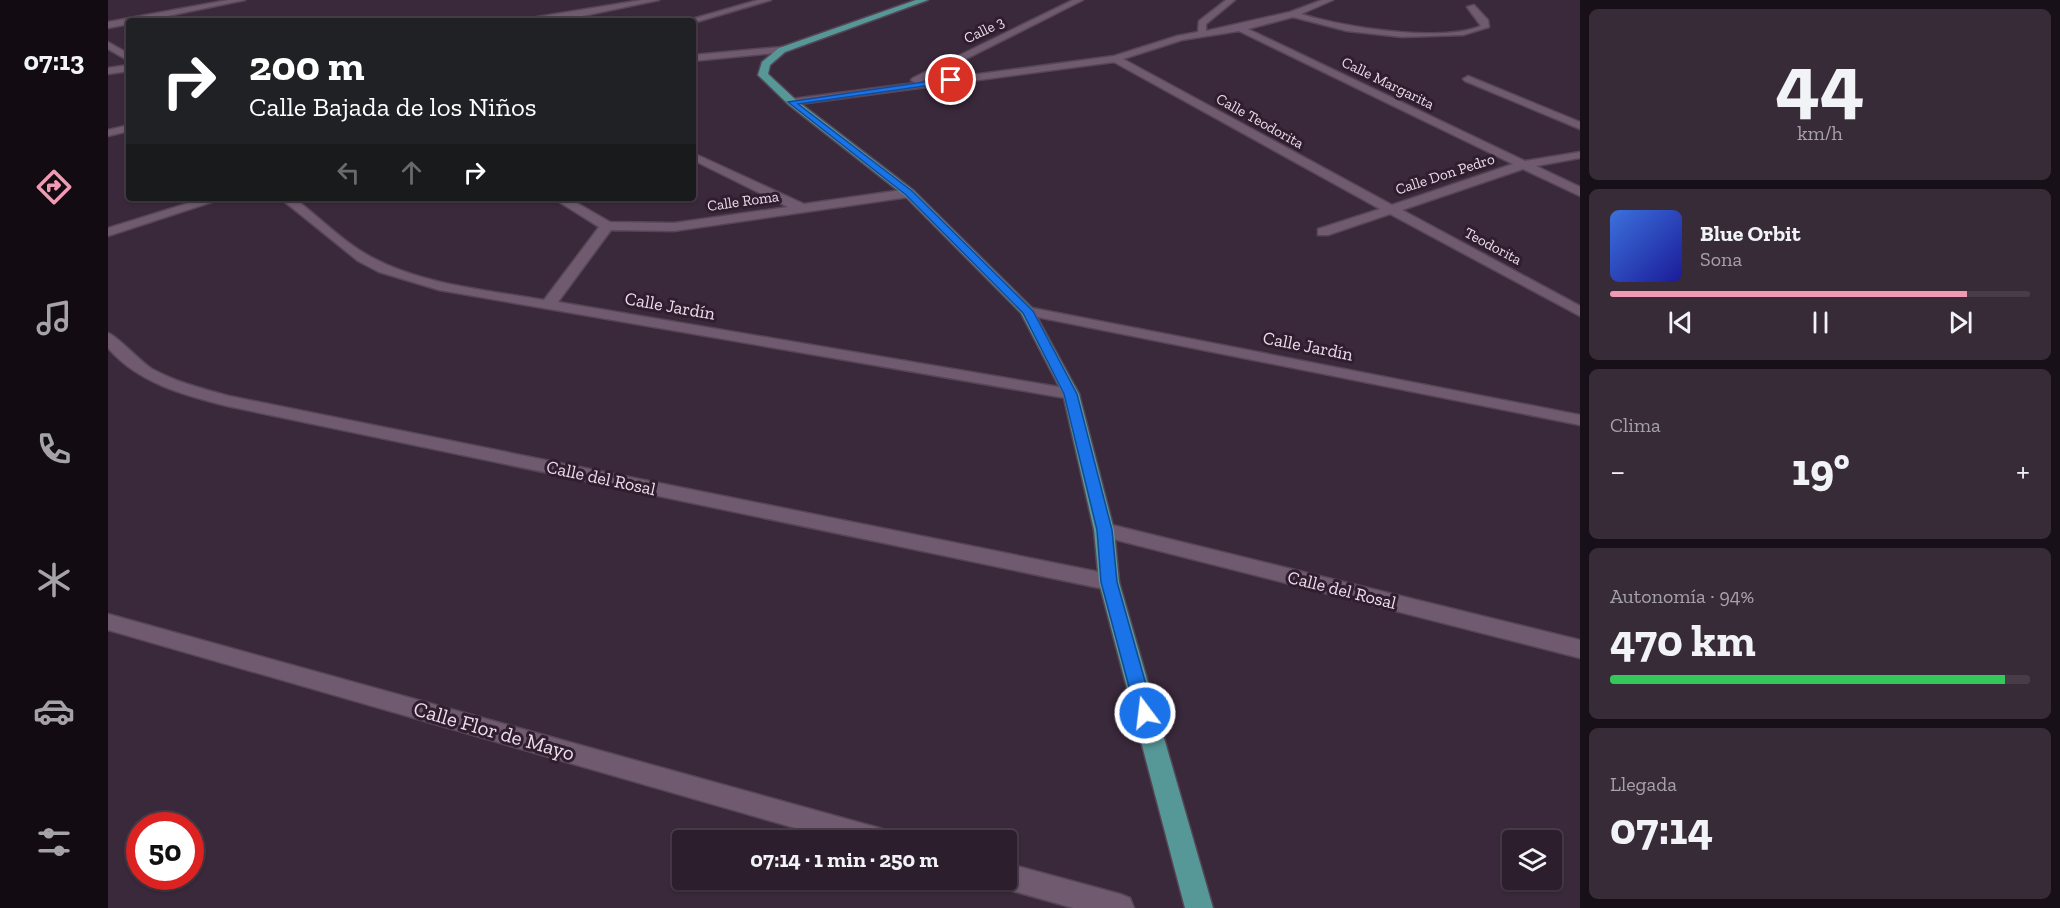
<!DOCTYPE html>
<html lang="es">
<meta charset="utf-8">
<style>
body{margin:0;font-family:"Zilla Slab",serif;background:#382b38;color:#f1f3f6;height:100vh;display:flex;flex-direction:column;font-size:22px;white-space:nowrap}
*{box-sizing:border-box;margin:0}
p{font-size:20px;color:#a6a2a9}
.icon{flex:none;width:33px;height:33px;fill:none;stroke:currentColor;stroke-width:2;stroke-linecap:round;stroke-linejoin:round}
.map{position:relative;flex:1;overflow:hidden}
.sheet{display:flex;flex-direction:column;gap:9px;padding:9px;background:#181018;width:480px}
.sheet>*{flex:none}
.hud{position:absolute;left:18px;top:18px;width:570px;height:183px;border-radius:6px;box-shadow:0 2px 4px #0004,0 0 0 2px #483c48;background:#202124;color:#fff;overflow:hidden}
.tools{position:absolute;left:1394px;top:830px;display:grid;gap:12px}
.tools a{display:grid;place-items:center;width:60px;height:60px;border-radius:6px;background:#2c1e2c;box-shadow:0 2px 4px #0004,0 0 0 2px #483c48;font-size:30px}
.speed{position:absolute;left:18px;top:812px;display:flex;gap:12px;font-size:30px;font-weight:700;text-align:center}
.speed>*{display:grid;place-content:center;width:78px;height:78px;border-radius:50%;background:#2c1e2c;box-shadow:0 2px 4px #0004,0 0 0 2px #483c48;line-height:1}
.speed .limit{border:9px solid #d22;background:#fff;color:#111}
.pin{position:absolute;display:grid;place-items:center;width:51px;height:51px;color:#fff;margin:-26px;border:3px solid #fff;border-radius:50%;box-shadow:0 2px 6px #0007}
.me{position:absolute;width:66px;margin:-33px;rotate:345deg;stroke-linejoin:round;filter:drop-shadow(0 0 4px #0008)}
.turn{display:flex;align-items:center;gap:21px;height:126px;padding:0 24px;font-size:27px}
.turn .icon{width:78px;height:78px;stroke-width:2.5}
.turn b{display:block;font-size:42px;line-height:51px}
.lanes{display:flex;align-items:center;height:57px;padding:0 24px;background:#0003;justify-content:center;gap:30px;direction:ltr}
.lanes .off{opacity:.35}
.big{font-size:45px;font-weight:800;line-height:1.1}
.sheet .tile{flex:1;display:flex;flex-direction:column;justify-content:center;gap:9px;min-width:0;padding:0 21px;border-radius:9px;background:#382b38}
.sheet .dial{align-items:center;gap:0}
.dial b{font-size:78px;line-height:1}
.song{display:flex;align-items:center;gap:18px}
.cover{width:72px;height:72px;border-radius:9px;background:linear-gradient(135deg,hsl(220 70% 55%),hsl(240 70% 35%))}
.played{height:6px;border-radius:3px;background:linear-gradient(90deg,#f19ab4 85%,#483c48 85%)}
.keys{display:flex;justify-content:space-around;direction:ltr}
.heat{display:flex;justify-content:space-between;align-items:center;font-size:33px;direction:ltr}
.charge{height:9px;border-radius:4px;background:linear-gradient(90deg,#34c759 94%,#483c48 0)}
.trip{position:absolute;left:564px;top:830px;width:345px;height:60px;border-radius:6px;background:#2c1e2c;box-shadow:0 2px 4px #0004,0 0 0 2px #483c48;font-weight:800;line-height:60px;text-align:center}
main{display:flex;flex:1;min-height:0}
.tabs{display:flex;flex-direction:column;width:108px;justify-content:space-around;align-items:center;background:#120c12;color:#a6a2a9}
.tabs .icon{width:42px;height:42px}
.tabs .on{color:#f19ab4}
.tabs b{font-size:27px;color:#f1f3f6}
.map>svg:first-child{display:block}
.lines{fill:none;stroke-linecap:round;stroke-linejoin:round}
.minor-casing{stroke:#564655;stroke-width:3}
.major-casing{stroke:#564655;stroke-width:3}
.minor{fill:#6f5a6f;fill-rule:evenodd}
.major{fill:#559897;fill-rule:evenodd}
.route{fill:#1a73e8;stroke:#114b97;stroke-width:1.5}
.labels{text-anchor:middle;stroke-width:6;stroke-linejoin:round;paint-order:stroke}
.far-street-label{font-size:15px;fill:#ebdeea;stroke:#301e30}
.street-label{font-size:18px;fill:#ebdeea;stroke:#301e30}
.near-street-label{font-size:21px;fill:#ebdeea;stroke:#301e30}
</style>
<main>
<nav class="tabs">
<b>07:13</b>
<svg class="icon on" aria-label="directions" viewBox="0 0 24 24"><path d="M12 3l9 9-9 9-9-9zM9 14v-3h6M13 9l2 2-2 2"/></svg>
<svg class="icon" aria-label="music" viewBox="0 0 24 24"><path d="M9 18V5l10-2v13"/><circle cx="6" cy="18" r="3"/><circle cx="16" cy="16" r="3"/></svg>
<svg class="icon" aria-label="phone" viewBox="0 0 24 24"><path d="M5 4h4l2 5-3 2q2 4 5 5l2-3 5 2v4C11 20 4 13 5 4z"/></svg>
<svg class="icon" aria-label="climate" viewBox="0 0 24 24"><path d="M12 3v18M4 7l16 10M4 17L20 7"/></svg>
<svg class="icon" aria-label="car" viewBox="0 0 24 24"><path d="M5 17H2v-5l4-1 3-4h7l3 4 3 1v5h-3M9 17h6M6 11h13"/><circle cx="7" cy="17" r="2"/><circle cx="17" cy="17" r="2"/></svg>
<svg class="icon" aria-label="filters" viewBox="0 0 24 24"><path d="M4 7h16M4 17h16"/><circle cx="9" cy="7" r="2"/><circle cx="15" cy="17" r="2"/></svg>
</nav>
<div class="map">
<svg width="1472" height="908" viewBox="0 0 1472 908">
<rect width="100%" height="100%" fill="#3a283b"/>
<g class="lines">
<defs>
<g id="minor">
<polygon points="120,0 137,0 35,21 21,21 21,24 0,28 0,22"/>
<polygon points="534,0 551,0 460,19 405,21"/>
<polygon points="650,0 663,0 585,23 577,21"/>
<path d="M965 0H975L812 82 1006 56 1069 36 1090 32 1091 21 1118 0H1127L1098 24V31L1182 12 1214 0H1225L1193 14C1235 27 1332 43 1373 26L1359 7 1366 5 1380 20 1381 27 1355 35 1294 37 1239 31 1185 17 1140 29 1417 161 1472 152V158L1428 166 1472 187V196L1415 169 1294 210 1472 306V316L1282 214 1220 235H1210V229L1272 209 1006 62 684 105 679 102 684 99 807 83 803 80 805 78ZM1131 31 1405 164 1284 205 1015 59 1074 40Z"/>
<polygon points="0,42 21,54 21,61 0,49"/>
<polygon points="674,47 677,48 677,52 585,61 585,55"/>
<polygon points="21,65 21,71 0,74 0,68"/>
<polygon points="1360,76 1472,122 1472,129 1357,81 1355,79"/>
<polygon points="21,125 21,131 0,136 0,130"/>
<path d="M585 153 696 204 801 189 807 193 801 197 566 231 503 230 450 302 963 389 971 394 963 399 331 290 271 272 250 261 172 198H186C211 217 235 242 263 257 315 285 379 290 436 300L491 227 445 198H460L502 222 566 223 680 207 585 160Z"/>
<polygon points="97,198 116,198 0,236 0,228"/>
<polygon points="919,307 1472,415 1472,425 914,314 912,311 914,308"/>
<path d="M0 333C9 336 32 361 44 369 68 382 95 389 121 396L1001 574 1008 577 1011 582 1008 587 1001 590 119 406C76 395 30 383 0 348Z"/>
<polygon points="996,523 1472,640 1472,658 989,535 986,530 989,525"/>
<polygon points="0,614 771,828 780,831 784,840 729,840 0,630"/>
<polygon points="898,863 1012,894 1022,898 1026,908 965,908 898,889 888,885 886,879 898,879"/>
</g>
<polygon id="major" points="808,0 820,0 677,52 662,65 660,74 688,100 805,190 924,308 971,394 1006,530 1011,582 1105,908 1077,908 991,582 986,530 955,394 913,313 797,196 680,104 650,75 654,62 671,48"/>
</defs>
<use href="#minor" class="minor-casing"/>
<use href="#major" class="major-casing"/>
<use href="#minor" class="minor"/>
<use href="#major" class="major"/>
</g>
<polygon class="route" points="843,78 845,82 690,104 804,191 925,311 969,394 1004,530 1009,582 1046,713 1043,718 1037,720 1031,718 1028,713 993,582 989,530 956,394 915,313 798,195 680,102"/>
<g class="labels">
<g class="far-street-label">
<text transform="translate(876 30) rotate(-26)" y="5">Calle 3</text>
<text transform="translate(1280 83) rotate(26)" y="5">Calle Margarita</text>
<text transform="translate(1152 121) rotate(29)" y="5">Calle Teodorita</text>
<text transform="translate(1337 174) rotate(-18)" y="5">Calle Don Pedro</text>
<text transform="translate(635 201) rotate(-8)" y="5">Calle Roma</text>
<text transform="translate(1385 246) rotate(28)" y="5">Teodorita</text>
</g>
<g class="street-label">
<text transform="translate(562 306) rotate(10)" y="6">Calle Jardín</text>
<text transform="translate(1200 346) rotate(11)" y="6">Calle Jardín</text>
<text transform="translate(493 478) rotate(12)" y="6">Calle del Rosal</text>
<text transform="translate(1234 590) rotate(14)" y="6">Calle del Rosal</text>
</g>
<g class="near-street-label">
<text transform="translate(386 731) rotate(16)" y="7">Calle Flor de Mayo</text>
</g>
</g>
</svg>
<div class="tools">
<a><svg class="icon" aria-label="layers" viewBox="0 0 24 24"><path d="M12 4l9 5-9 5-9-5zM3 14l9 5 9-5"/></svg></a>
</div>
<div class="speed"><div class="limit">50</div></div>
<div class="pin" style="left:843px;top:80px;background:#d93025"><svg class="icon" aria-label="arrive" viewBox="0 0 24 24"><path d="M6 21V4h12l-3 4 3 4H6"/></svg></div>
<svg class="me" style="left:1037px;top:713px" viewBox="-20 -20 40 40"><circle r="17" fill="#1a73e8" stroke="#fff" stroke-width="3"/><path d="M0-11L8 9 0 5-8 9z" fill="#fff"/></svg>
<div class="trip">07:14 · 1 min · 250 m</div>
<div class="hud">
<div class="turn"><svg class="icon" aria-label="right" viewBox="0 0 24 24"><path d="M7 20v-9h11M14 6l5 5-5 5"/></svg><div><b>200 m</b>Calle Bajada de los Niños</div></div>
<div class="lanes"><svg class="icon off" aria-label="left" viewBox="0 0 24 24"><path d="M17 20v-9H6M10 6l-5 5 5 5"/></svg><svg class="icon off" aria-label="ahead" viewBox="0 0 24 24"><path d="M12 20V5M6 11l6-6 6 6"/></svg><svg class="icon" aria-label="right" viewBox="0 0 24 24"><path d="M7 20v-9h11M14 6l5 5-5 5"/></svg></div>
</div>
</div>
<section class="sheet">
<div class="tile dial"><b>44</b><p>km/h</p></div>
<div class="tile">
<div class="song"><i class="cover"></i><div><b>Blue Orbit</b><p>Sona</p></div></div>
<div class="played"></div>
<div class="keys"><svg class="icon" aria-label="previous" viewBox="0 0 24 24"><path d="M18 5L8 12l10 7zM5 5v14"/></svg><svg class="icon" aria-label="pause" viewBox="0 0 24 24"><path d="M8 5v14M16 5v14"/></svg><svg class="icon" aria-label="next" viewBox="0 0 24 24"><path d="M6 5l10 7-10 7zM19 5v14"/></svg></div>
</div>
<div class="tile"><p>Clima</p>
<div class="heat"><a>−</a><b class="big">19°</b><a>+</a></div>
</div>
<div class="tile"><p>Autonomía · 94%</p><b class="big">470 km</b><div class="charge"></div></div>
<div class="tile"><p>Llegada</p><b class="big">07:14</b></div>
</section>
</main>
